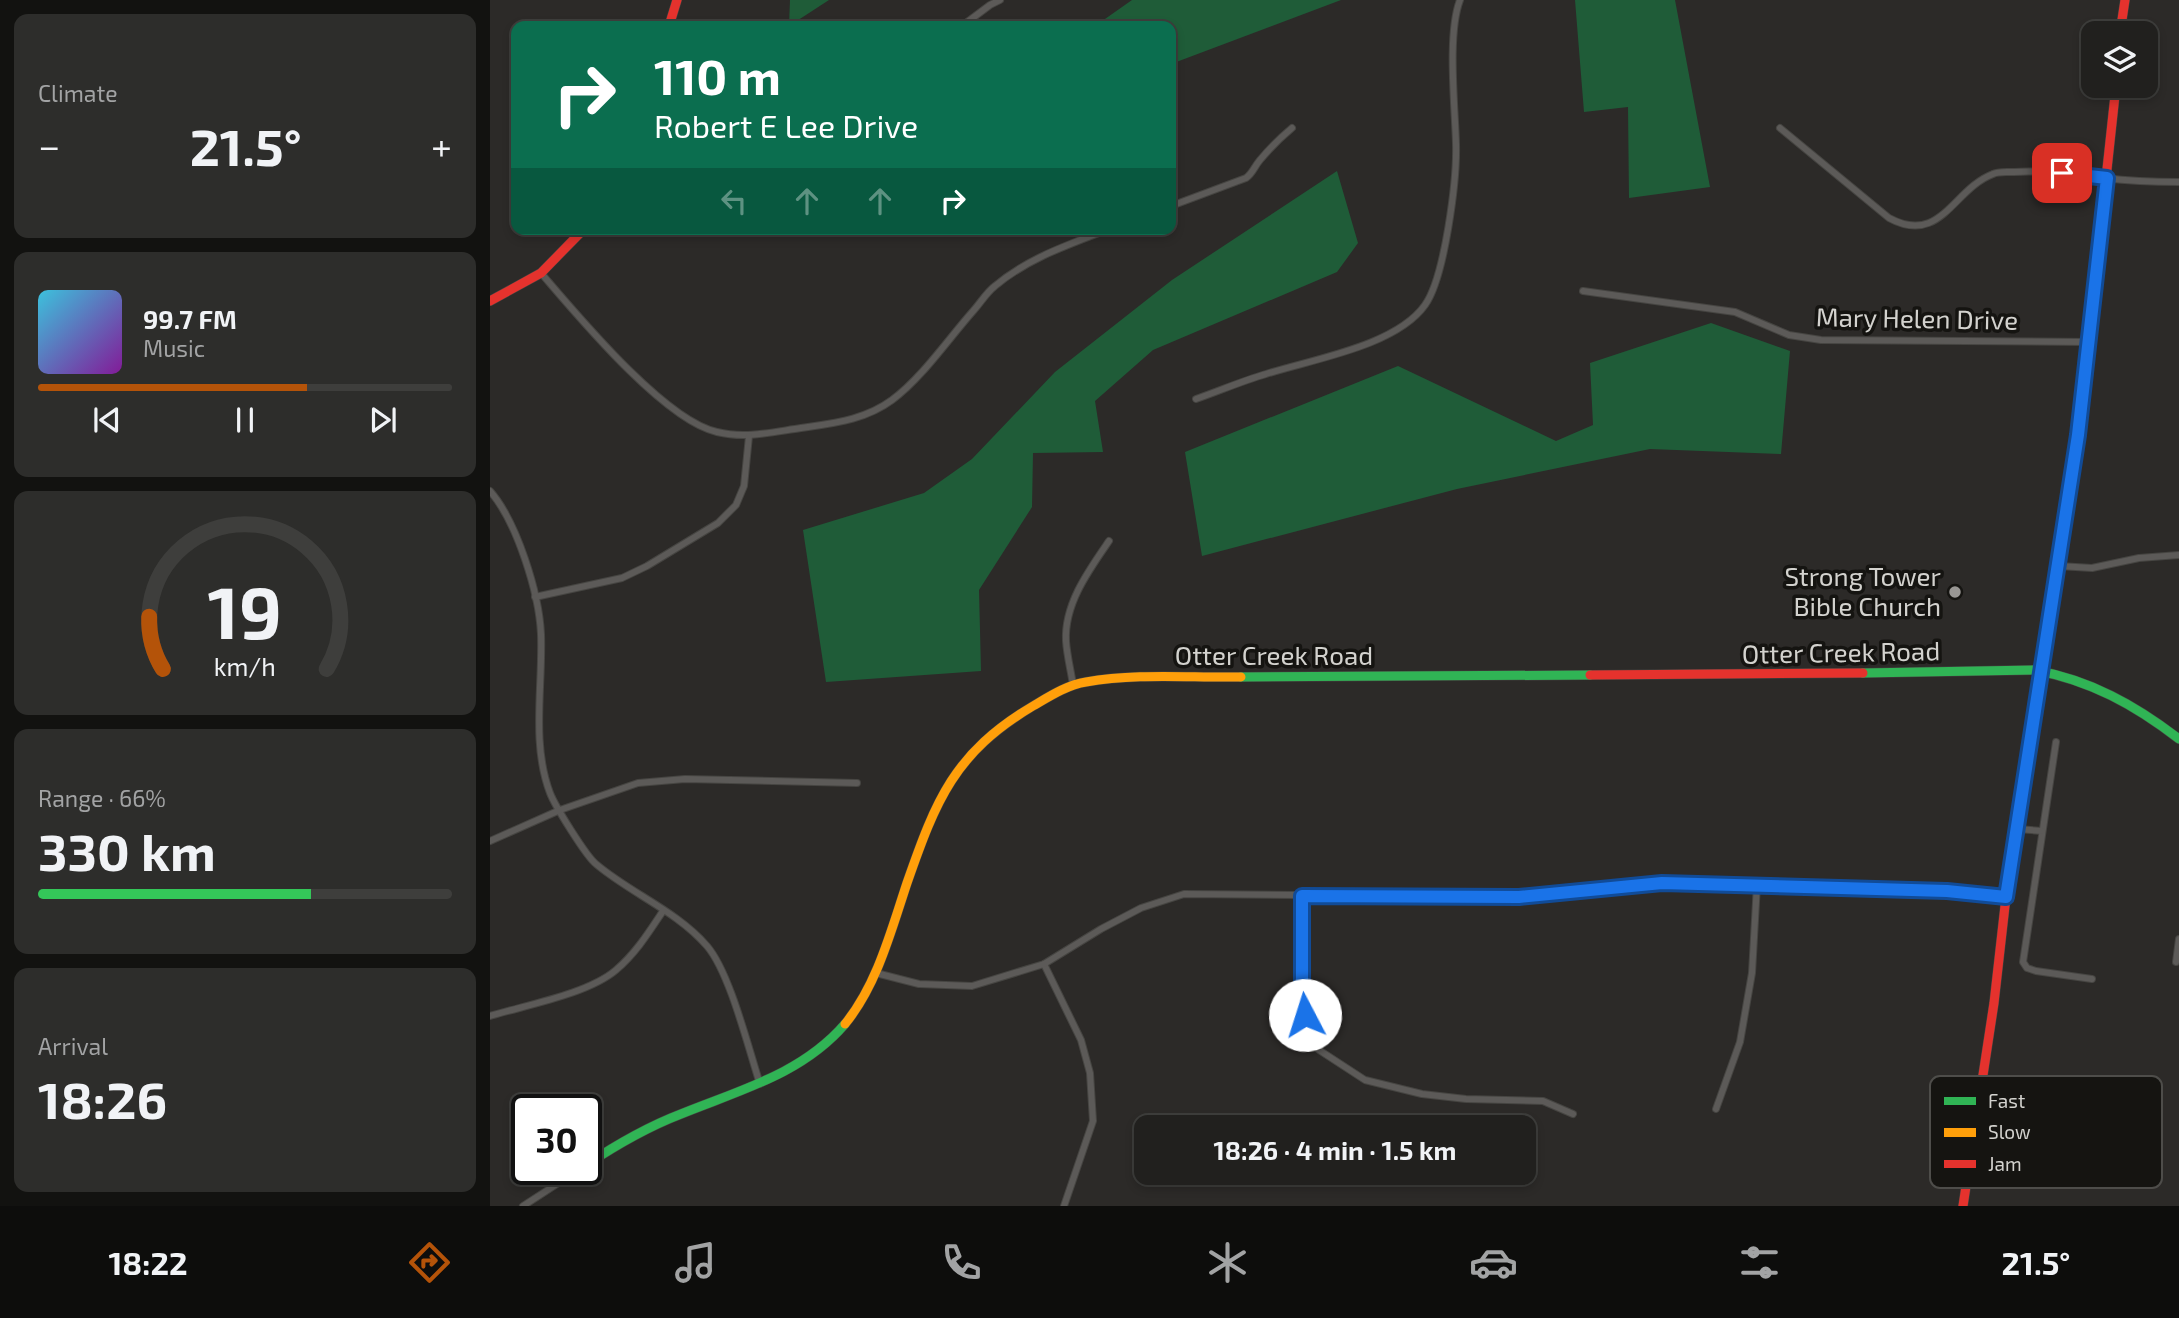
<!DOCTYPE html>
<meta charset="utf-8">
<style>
body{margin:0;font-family:"Exo 2",sans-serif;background:#2d2d2b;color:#f1f3f6;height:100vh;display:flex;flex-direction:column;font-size:26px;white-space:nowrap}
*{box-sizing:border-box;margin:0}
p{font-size:23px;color:#a2a3a4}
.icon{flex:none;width:38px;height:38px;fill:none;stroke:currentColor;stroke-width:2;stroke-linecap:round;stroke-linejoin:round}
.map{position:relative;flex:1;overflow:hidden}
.sheet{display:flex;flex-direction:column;gap:14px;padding:14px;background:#121210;width:490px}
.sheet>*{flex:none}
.banner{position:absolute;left:21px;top:21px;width:665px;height:214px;border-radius:14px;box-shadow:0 4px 10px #0003,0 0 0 2px #3e3e3c;background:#0b6e4f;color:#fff;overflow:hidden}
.buttons{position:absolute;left:1591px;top:21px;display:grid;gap:14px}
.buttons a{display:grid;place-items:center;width:77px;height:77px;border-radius:14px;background:#21201e;box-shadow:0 4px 10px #0003,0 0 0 2px #3e3e3c;font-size:35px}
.speed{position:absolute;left:21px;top:1094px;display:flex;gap:14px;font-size:35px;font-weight:700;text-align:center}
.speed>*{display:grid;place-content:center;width:91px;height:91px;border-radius:50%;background:#21201e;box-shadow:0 4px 10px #0003,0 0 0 2px #3e3e3c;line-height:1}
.speed .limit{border:4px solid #111;border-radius:10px;background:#fff;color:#111}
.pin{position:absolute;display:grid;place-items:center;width:60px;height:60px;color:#fff;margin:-30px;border-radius:14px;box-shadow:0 4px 10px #0006}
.me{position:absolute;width:77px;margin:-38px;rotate:355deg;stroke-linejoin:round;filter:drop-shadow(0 0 5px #0008)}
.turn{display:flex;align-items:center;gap:24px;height:147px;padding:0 28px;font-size:32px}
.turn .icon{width:91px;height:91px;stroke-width:2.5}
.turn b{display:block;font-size:49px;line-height:60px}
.lanes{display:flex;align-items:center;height:66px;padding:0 28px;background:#0003;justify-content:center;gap:35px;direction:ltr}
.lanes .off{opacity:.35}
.big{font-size:52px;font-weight:700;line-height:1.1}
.sheet .widget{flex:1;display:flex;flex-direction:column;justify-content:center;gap:10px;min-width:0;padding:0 24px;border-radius:14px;background:#2d2d2b}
.sheet .dial{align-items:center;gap:0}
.dial svg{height:182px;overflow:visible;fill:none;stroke:#3e3e3c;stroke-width:7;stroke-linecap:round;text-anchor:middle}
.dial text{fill:#f1f3f6;stroke:none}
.song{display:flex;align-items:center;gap:21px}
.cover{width:84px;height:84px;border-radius:10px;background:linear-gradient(135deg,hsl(190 70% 55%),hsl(290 70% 35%))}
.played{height:7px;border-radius:4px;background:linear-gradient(90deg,#b45309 65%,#3e3e3c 65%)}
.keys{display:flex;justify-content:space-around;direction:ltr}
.heat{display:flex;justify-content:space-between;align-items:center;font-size:38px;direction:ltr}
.charge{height:10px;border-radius:5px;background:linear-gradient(90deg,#34c759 66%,#3e3e3c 0)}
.trip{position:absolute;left:644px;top:1115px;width:402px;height:70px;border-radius:14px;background:#21201e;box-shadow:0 4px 10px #0003,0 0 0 2px #3e3e3c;font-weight:700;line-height:70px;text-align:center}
.tab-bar{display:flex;height:112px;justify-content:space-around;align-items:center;background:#0d0d0c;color:#a2a3a4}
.tab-bar .icon{width:49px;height:49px}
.tab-bar .active{color:#b45309}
.tab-bar b{font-size:32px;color:#f1f3f6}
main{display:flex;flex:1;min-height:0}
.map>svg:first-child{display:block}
.green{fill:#1f5c38}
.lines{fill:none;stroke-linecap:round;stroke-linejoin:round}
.street-casing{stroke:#464542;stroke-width:8}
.fast-casing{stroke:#464542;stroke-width:10}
.slow-casing{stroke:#464542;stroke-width:10}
.jam-casing{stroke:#464542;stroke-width:10}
.street{stroke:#5c5a58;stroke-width:6}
.fast{stroke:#30b455;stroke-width:9}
.slow{stroke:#ff9f0a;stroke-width:9}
.jam{stroke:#e5322d;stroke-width:9}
.route-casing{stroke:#114b97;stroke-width:18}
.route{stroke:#1a73e8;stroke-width:12}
.poi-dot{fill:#999794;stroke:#151411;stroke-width:2.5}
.labels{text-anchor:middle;stroke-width:7;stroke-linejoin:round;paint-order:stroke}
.street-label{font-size:26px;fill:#d3d2ce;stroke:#151411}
.poi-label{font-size:26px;fill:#d3d2ce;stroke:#151411;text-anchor:end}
.key{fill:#151411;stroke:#4e4d4a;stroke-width:2}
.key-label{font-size:19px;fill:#d3d2ce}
</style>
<main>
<section class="sheet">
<div class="widget"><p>Climate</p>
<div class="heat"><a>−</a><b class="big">21.5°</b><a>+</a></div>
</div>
<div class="widget">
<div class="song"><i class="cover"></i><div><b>99.7 FM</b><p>Music</p></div></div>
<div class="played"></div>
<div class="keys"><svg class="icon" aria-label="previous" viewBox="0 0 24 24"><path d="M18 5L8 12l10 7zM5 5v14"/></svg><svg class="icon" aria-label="pause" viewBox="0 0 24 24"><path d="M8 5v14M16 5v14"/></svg><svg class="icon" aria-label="next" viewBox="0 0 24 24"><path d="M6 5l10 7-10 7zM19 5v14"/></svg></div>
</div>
<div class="widget dial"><svg viewBox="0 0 100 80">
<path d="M14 69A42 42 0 1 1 86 69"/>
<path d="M14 69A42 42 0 0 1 8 46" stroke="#b45309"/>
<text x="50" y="56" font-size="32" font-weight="700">19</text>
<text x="50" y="72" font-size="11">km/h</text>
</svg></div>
<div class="widget"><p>Range · 66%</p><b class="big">330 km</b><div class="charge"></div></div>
<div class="widget"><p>Arrival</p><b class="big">18:26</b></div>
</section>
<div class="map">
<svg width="1689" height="1206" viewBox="0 0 1689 1206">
<rect width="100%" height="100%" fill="#2c2a28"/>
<g class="green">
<polygon points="300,0 339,0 299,26"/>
<polygon points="642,0 851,0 681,64 681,26 605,26"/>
<polygon points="1085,0 1185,0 1220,187 1139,198 1138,107 1094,112"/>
<polygon points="847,171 868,243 847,272 663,350 605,401 613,452 543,453 542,507 489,590 491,671 336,682 313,530 434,493 482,459 565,372 682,280"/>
<polygon points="1221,323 1300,351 1291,454 1160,449 967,489 712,556 695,452 908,366 1066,441 1103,425 1100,363"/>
</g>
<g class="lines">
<defs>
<g id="street">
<polyline points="472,26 500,5 510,0"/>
<path d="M1290 128 1399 218C1451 246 1463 189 1503 174 1508 171 1517 172 1524 172 1555 170 1584 175 1614 178 1639 181 1664 182 1689 182"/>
<path d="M681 206 756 178C763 173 764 167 770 160 780 148 790 138 802 128"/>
<path d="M51 273C88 316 175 421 227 432 256 439 283 432 311 428 344 423 375 420 402 400 432 378 459 338 484 310 491 302 497 292 505 286 538 258 580 244 619 229"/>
<polyline points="1093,291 1245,312 1299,335 1331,340 1599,342"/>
<path d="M706 399C729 391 752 381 776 374 823 359 906 346 935 305 955 277 967 179 966 144 965 106 957 34 970 0"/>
<path d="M0 491C27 522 49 593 51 634 53 686 41 743 60 793 65 806 96 856 106 864 140 893 187 911 217 946 240 973 258 1047 270 1084"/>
<polyline points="1569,566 1602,568 1649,558 1689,555"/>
<polyline points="45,597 132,578 157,566 228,523 246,505 254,486 259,436"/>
<path d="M583 685C581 671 577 656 576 641 574 604 599 570 619 541"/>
<polyline points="1566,742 1533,962 1537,968 1546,971 1602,979"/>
<polyline points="1528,829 1552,831"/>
<polyline points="0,841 70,810 148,783 195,779 367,783"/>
<polyline points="812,896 812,1000 818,1030 829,1050 875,1080 932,1094 976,1099 1053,1101 1083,1114"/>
<polyline points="1686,962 1689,939"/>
<polyline points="554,964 591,1040 600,1073 603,1121 574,1206"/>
<polyline points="386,973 429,984 482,986 554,964 611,929 651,908 694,894 1029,897 1172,883 1267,884 1457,891 1516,897"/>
<path d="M0 1016C36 1005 98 994 126 970 146 953 159 932 173 911"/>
<polyline points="1226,1109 1250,1042 1262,973 1267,884"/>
<polyline points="33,1206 90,1169"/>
</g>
<g id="fast">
<path d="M1373 673 1544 670C1600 680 1645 705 1689 739"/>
<polyline points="751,677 1100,675"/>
<path d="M96 1165C126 1145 157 1127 191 1114 250 1090 312 1074 355 1024"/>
</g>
<g id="slow">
<polyline points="1555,650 1588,435 1598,345"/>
<path d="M355 1024C387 985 401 931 417 883 446 800 464 753 543 706 560 696 577 685 596 682 647 673 700 678 751 677"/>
</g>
<g id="jam">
<polyline points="179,26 187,0"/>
<polyline points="1630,33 1635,0"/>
<polyline points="0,301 51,273 94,229"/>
<polyline points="1598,345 1626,86"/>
<polyline points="1100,675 1373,673"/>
<polyline points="1473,1206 1504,1003 1516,897 1555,650"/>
</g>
</defs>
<use href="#street" class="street-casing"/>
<use href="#fast" class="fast-casing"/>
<use href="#slow" class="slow-casing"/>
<use href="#jam" class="jam-casing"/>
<use href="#street" class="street"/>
<use href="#fast" class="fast"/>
<use href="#slow" class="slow"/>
<use href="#jam" class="jam"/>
</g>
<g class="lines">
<defs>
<polyline id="route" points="815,1015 812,1000 812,896 1029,897 1172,883 1457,891 1516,897 1588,435 1617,178 1572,173"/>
</defs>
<use href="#route" class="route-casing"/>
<use href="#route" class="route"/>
</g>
<circle class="poi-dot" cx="1465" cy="592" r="7"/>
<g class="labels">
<g class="street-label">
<text transform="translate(1427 319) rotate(1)" y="9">Mary Helen Drive</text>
<text transform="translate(1351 653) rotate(-1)" y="9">Otter Creek Road</text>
<text x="784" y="665">Otter Creek Road</text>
</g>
<g class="poi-label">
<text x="1451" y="586">Strong Tower<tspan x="1451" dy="30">Bible Church</tspan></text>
</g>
</g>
<rect x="1440" y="1076" width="232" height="112" rx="10" class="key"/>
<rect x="1454" y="1097" width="32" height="8" fill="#30b455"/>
<rect x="1454" y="1128" width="32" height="9" fill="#ff9f0a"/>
<rect x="1454" y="1160" width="32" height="8" fill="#e5322d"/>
<g class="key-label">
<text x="1498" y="1108">Fast</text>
<text x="1498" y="1139">Slow</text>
<text x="1498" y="1171">Jam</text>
</g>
</svg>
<div class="buttons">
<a><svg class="icon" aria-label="layers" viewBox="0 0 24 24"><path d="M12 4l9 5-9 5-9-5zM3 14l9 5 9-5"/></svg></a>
</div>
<div class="speed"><div class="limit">30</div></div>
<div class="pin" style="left:1572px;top:173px;background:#d93025"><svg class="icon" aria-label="arrive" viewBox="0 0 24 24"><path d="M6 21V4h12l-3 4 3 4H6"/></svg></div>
<svg class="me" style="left:815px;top:1015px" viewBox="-20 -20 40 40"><circle r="19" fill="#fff"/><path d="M0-13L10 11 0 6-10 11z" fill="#1a73e8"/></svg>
<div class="trip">18:26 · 4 min · 1.5 km</div>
<div class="banner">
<div class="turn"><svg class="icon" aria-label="right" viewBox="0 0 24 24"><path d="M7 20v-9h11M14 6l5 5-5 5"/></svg><div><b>110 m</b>Robert E Lee Drive</div></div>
<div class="lanes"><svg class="icon off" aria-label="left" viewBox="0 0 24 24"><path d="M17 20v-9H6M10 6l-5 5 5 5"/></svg><svg class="icon off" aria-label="ahead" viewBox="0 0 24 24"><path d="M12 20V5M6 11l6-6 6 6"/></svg><svg class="icon off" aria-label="ahead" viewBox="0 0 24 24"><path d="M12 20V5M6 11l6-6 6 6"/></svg><svg class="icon" aria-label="right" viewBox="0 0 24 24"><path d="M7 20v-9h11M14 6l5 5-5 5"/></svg></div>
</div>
</div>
</main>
<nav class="tab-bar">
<b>18:22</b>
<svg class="icon active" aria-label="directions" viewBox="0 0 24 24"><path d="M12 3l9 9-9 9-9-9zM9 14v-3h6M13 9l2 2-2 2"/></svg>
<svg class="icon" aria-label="music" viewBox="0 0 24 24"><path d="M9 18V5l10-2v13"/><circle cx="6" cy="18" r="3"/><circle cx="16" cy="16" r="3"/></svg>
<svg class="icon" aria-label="phone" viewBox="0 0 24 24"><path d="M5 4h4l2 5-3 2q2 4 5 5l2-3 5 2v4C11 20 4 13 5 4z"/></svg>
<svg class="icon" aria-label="climate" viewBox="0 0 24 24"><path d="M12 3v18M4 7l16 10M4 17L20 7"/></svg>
<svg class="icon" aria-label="car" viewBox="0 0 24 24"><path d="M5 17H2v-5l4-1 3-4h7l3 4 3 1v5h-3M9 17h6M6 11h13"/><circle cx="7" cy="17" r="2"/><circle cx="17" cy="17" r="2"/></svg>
<svg class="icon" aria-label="filters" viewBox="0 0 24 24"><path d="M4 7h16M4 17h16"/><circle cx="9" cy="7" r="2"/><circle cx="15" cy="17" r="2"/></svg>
<b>21.5°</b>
</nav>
